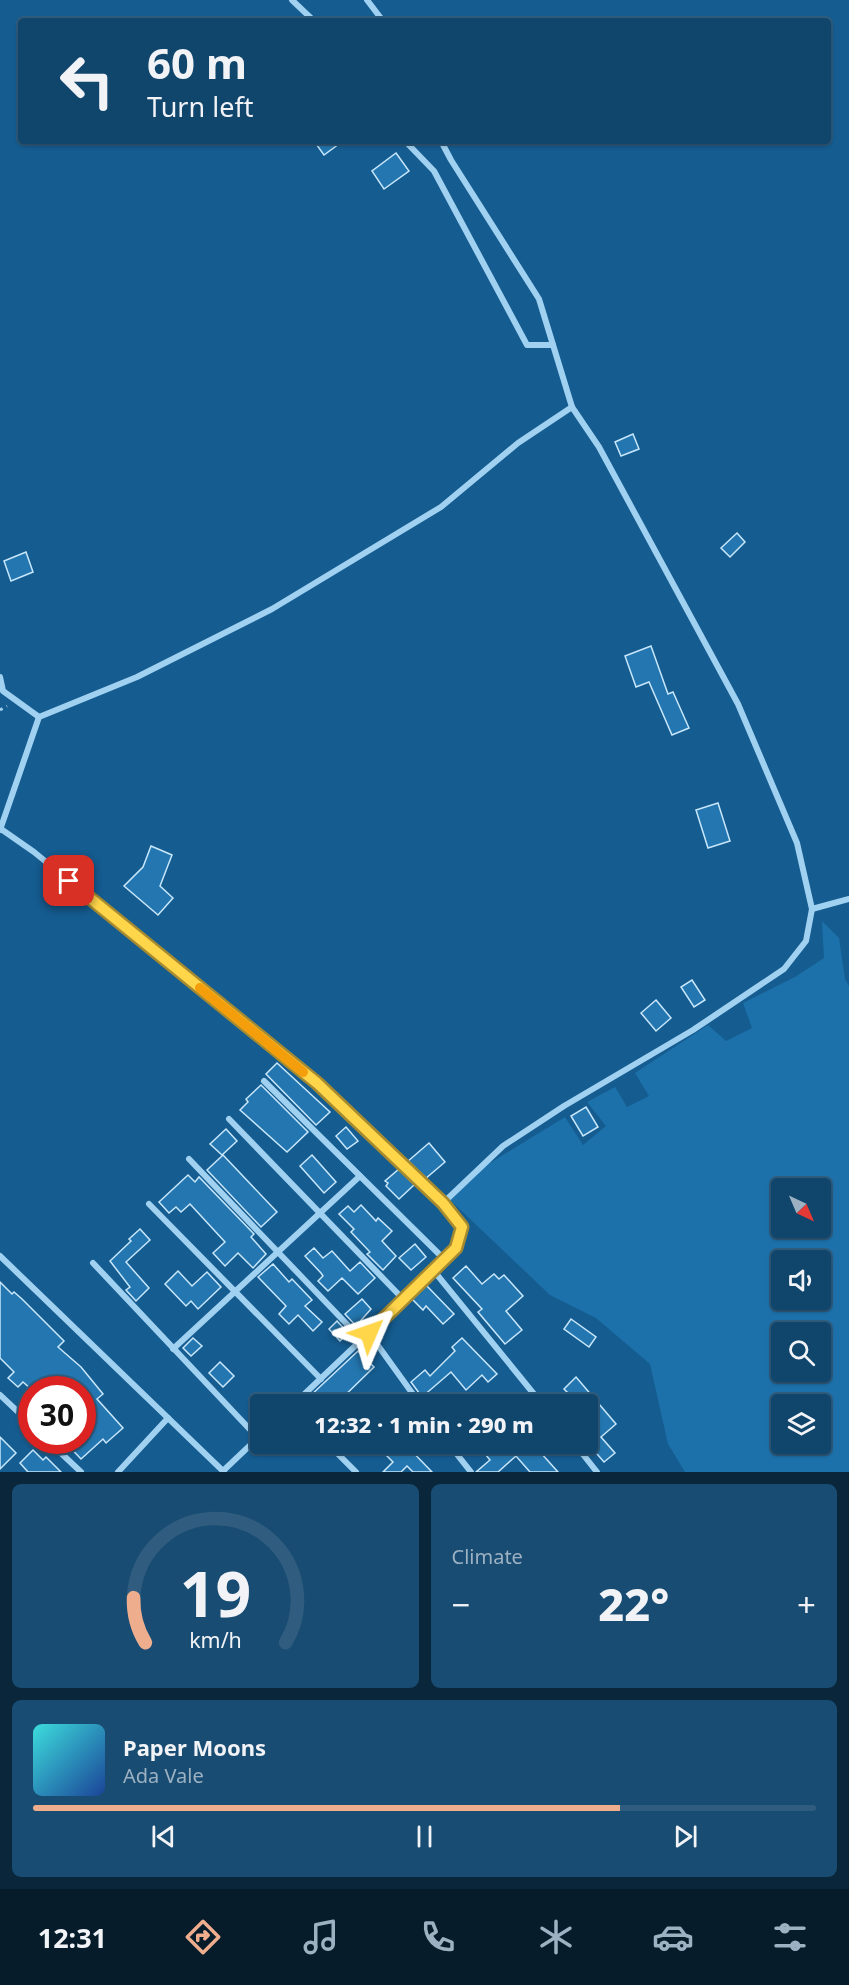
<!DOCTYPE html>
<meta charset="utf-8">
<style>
body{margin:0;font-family:"Noto Sans",sans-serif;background:#194c72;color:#f1f3f6;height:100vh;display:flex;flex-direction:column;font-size:22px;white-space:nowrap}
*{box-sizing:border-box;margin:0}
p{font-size:20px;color:#9cb1c2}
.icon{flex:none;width:33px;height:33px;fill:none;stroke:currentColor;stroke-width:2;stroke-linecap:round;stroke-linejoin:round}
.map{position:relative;height:1472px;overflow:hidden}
.sheet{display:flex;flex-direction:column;gap:12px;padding:12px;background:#09263b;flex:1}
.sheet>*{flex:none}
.top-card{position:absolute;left:18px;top:18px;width:813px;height:126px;border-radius:6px;box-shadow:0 2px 4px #0004,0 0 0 2px #305d7f;background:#10456c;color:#f1f3f6;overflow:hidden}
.needle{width:39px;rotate:136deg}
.fabs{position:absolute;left:771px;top:1178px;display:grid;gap:12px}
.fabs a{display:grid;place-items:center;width:60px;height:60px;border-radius:6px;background:#10456c;box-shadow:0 2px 4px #0004,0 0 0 2px #305d7f;font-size:30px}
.speed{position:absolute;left:18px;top:1376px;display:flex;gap:12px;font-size:30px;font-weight:700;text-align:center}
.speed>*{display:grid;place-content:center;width:78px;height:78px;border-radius:50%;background:#10456c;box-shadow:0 2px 4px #0004,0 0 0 2px #305d7f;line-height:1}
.speed .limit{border:9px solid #d22;background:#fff;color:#111}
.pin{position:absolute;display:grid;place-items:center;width:51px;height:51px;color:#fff;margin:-26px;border-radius:12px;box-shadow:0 3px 9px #0006}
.me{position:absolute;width:66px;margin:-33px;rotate:47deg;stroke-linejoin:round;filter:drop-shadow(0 0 4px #0008)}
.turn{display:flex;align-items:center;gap:21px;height:126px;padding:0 30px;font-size:27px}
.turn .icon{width:78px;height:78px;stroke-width:2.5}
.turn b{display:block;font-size:42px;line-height:51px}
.big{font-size:45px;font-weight:800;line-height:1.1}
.sheet .card{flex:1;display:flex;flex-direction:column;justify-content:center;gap:9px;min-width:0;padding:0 21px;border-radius:9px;background:#194c72}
.sheet .dial{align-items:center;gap:0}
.dial svg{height:156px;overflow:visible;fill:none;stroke:#305d7f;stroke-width:7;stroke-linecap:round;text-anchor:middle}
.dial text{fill:#f1f3f6;stroke:none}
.song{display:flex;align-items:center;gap:18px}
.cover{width:72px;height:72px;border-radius:9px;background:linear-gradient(135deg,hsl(180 70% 55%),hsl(220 70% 35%))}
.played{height:6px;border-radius:3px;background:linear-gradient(90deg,#eead8d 75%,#305d7f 75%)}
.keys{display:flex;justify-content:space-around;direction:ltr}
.heat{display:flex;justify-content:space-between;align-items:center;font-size:33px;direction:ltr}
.sheet .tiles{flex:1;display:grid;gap:12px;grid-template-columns:1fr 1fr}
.card:last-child{grid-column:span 2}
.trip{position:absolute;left:250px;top:1394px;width:348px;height:60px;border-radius:6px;background:#10456c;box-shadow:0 2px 4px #0004,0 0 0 2px #305d7f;font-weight:800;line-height:60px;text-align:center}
.dock{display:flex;height:96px;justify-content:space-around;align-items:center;background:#061c2b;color:#9cb1c2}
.dock .icon{width:42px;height:42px}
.dock .selected{color:#eead8d}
.dock b{font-size:27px;color:#f1f3f6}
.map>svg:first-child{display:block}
.green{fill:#1d71aa;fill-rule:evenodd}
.building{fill:#2376af;stroke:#c8e7fc;stroke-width:1.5}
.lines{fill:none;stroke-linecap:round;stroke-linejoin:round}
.path{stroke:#a1d1f1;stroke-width:3;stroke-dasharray:3 4.5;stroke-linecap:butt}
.street{stroke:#a1d1f1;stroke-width:6}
.route-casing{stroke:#a68a30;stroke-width:15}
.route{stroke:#ffd54a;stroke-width:10}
.slow{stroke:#f59e0b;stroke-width:10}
</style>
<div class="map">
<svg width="849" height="1472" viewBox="0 0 849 1472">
<rect width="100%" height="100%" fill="#155c90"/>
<path class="green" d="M822 921 839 938 845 979 849 986V1472H685L668 1444 650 1364 596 1318 550 1295 449 1199 485 1166 565 1117 583 1145 606 1126 587 1102 615 1087 627 1107 649 1096 635 1073 708 1025 726 1041 752 1028 743 1003 795 977 824 958ZM782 1188H820V1227H782ZM782 1260H820V1299H782ZM782 1332H820V1371H782ZM782 1404H820V1443H782Z"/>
<g class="building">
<polygon points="314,141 343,141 324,155"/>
<polygon points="396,153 409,171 384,189 372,171"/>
<polygon points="633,434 639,449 621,456 615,442"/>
<polygon points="737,533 745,542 730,557 721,548"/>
<polygon points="26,552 33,572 11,581 4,561"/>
<polygon points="651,646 668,694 673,692 689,728 672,735 649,682 636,687 625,656"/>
<polygon points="718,803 730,841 708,848 696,810"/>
<polygon points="151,846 172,855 160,886 173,898 158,915 124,886 143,867"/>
<polygon points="692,980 705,1000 694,1007 681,987"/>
<polygon points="656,1000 671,1018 656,1031 641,1013"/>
<polygon points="277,1063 330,1112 316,1125 266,1074"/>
<polygon points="261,1085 308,1132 287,1152 240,1110 248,1102 246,1099"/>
<polygon points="586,1107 598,1127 583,1136 571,1116"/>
<polygon points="346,1127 358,1141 347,1149 336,1136"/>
<polygon points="226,1129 237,1141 222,1155 210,1144"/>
<polygon points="429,1143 445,1162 425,1179 407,1162"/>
<polygon points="223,1155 277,1212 261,1227 207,1170"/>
<polygon points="312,1155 336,1182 324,1193 300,1166"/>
<polygon points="399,1169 415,1184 399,1199 386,1186 388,1183 385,1181"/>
<polygon points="188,1175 195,1182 199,1177 254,1234 251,1237 266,1254 253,1268 238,1253 225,1266 213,1253 225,1242 190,1204 181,1212 176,1207 169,1213 159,1202"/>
<polygon points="361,1205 376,1221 378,1218 392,1231 382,1241 396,1256 383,1270 367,1254 370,1252 351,1232 354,1229 339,1214 348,1206 354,1212"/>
<polygon points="140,1229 150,1240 126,1262 149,1288 136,1301 126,1290 130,1287 110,1261 131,1241 129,1239"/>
<polygon points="415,1244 426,1257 411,1270 399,1258"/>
<polygon points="314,1248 323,1258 332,1251 350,1271 360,1262 375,1278 358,1294 342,1278 328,1291 318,1281 323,1276 321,1273 305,1256"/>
<polygon points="273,1264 289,1282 292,1279 312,1300 305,1306 322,1322 313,1331 298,1315 289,1324 279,1314 286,1306 258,1277"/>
<polygon points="466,1266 482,1284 494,1274 499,1279 504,1275 523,1296 506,1311 522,1330 505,1344 478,1312 482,1309 453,1278"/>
<polygon points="178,1271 192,1286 207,1272 221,1287 198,1309 191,1301 186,1306 165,1284"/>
<polygon points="0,1282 12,1294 14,1292 22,1299 64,1341 58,1347 81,1367 103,1394 97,1399 123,1428 106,1443 103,1439 81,1459 63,1440 82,1440 82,1389 31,1389 23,1382 18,1387 8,1378 14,1372 0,1358"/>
<polygon points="426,1285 454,1314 443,1324 426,1306 423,1310 412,1299"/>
<polygon points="362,1299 371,1309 356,1326 345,1314"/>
<polygon points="571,1319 596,1337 589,1347 564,1329"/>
<polygon points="337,1321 348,1333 340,1341 329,1329"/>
<polygon points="193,1338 202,1346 191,1356 183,1348"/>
<polygon points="462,1338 497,1374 488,1382 482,1375 466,1390 451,1372 422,1397 411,1382 425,1370 430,1376 455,1351 452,1347"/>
<polygon points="358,1351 374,1367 336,1404 318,1404 310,1396"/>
<polygon points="220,1362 234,1376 223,1387 209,1373"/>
<polygon points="576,1377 616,1424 601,1437 615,1453 604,1462 591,1447 588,1449 588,1421 593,1418 588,1413 588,1404 579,1404 564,1389"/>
<polygon points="0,1437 16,1453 0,1469"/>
<polygon points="374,1443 404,1443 432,1472 413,1472 407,1466 401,1472 383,1472 393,1462"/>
<polygon points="476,1443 532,1443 558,1472 530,1472 516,1456 498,1472 476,1472 490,1460"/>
<polygon points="33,1450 43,1460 46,1457 61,1472 28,1472 20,1463"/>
</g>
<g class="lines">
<polyline class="path" points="0,710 7,706"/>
<g class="street">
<polyline points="292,0 314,21"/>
<polyline points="367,0 383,21"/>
<polyline points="405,141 434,171 527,345 553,345"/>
<polyline points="441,141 451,160 539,299 572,407"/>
<polyline points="0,677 3,691 39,717"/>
<polyline points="1,829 34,852 317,1083 443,1203 462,1227 456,1248 443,1258 434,1271 294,1404"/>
<polyline points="0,830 39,717 137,677 272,609 441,507 518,443 572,407 599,447 738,704 797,843 812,909 849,899"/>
<polyline points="264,1081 443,1258"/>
<polyline points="229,1119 404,1300"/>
<polyline points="189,1159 362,1340"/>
<polyline points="443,1203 503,1146 564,1106 693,1030 784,969 806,941 812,909"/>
<polyline points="149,1204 321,1379"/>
<polyline points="0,1256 224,1472"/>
<polyline points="93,1263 258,1438"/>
<polyline points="434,1271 542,1404"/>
<polyline points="369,1333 420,1404"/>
<polyline points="173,1349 360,1176"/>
<polyline points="0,1395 32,1425"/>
<polyline points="47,1440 81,1472"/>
<polyline points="327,1443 356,1472"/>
<polyline points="448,1443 471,1472"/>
<polyline points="574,1443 597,1472"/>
<polyline points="223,1471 261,1435"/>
<polyline points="118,1472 168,1418"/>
</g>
</g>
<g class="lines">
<defs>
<polyline id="route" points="69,881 317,1083 443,1203 462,1227 456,1248 369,1333"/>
</defs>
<use href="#route" class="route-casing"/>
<use href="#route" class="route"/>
<polyline class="slow" points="200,988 303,1072"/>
</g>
</svg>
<div class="fabs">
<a><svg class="needle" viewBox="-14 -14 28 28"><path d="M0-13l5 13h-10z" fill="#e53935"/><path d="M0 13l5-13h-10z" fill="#9cb1c2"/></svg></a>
<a><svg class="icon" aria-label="sound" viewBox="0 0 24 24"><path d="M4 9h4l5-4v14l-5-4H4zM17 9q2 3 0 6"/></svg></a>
<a><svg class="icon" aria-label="search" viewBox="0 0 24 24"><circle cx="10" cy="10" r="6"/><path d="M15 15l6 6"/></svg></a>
<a><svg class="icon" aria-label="layers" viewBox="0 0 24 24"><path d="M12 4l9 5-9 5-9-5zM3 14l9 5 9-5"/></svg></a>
</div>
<div class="speed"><div class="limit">30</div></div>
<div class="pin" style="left:69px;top:881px;background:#d93025"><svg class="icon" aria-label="arrive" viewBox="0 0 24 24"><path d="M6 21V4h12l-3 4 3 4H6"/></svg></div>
<svg class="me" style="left:369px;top:1333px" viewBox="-20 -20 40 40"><path d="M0-17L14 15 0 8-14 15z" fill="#ffd54a" stroke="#fff" stroke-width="4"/></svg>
<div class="trip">12:32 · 1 min · 290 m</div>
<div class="top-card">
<div class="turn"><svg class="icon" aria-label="left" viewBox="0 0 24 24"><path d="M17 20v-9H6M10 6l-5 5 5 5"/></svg><div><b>60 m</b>Turn left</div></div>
</div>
</div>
<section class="sheet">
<div class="tiles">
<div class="card dial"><svg viewBox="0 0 100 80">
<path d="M14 69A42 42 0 1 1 86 69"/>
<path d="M14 69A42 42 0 0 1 8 46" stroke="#eead8d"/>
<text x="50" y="56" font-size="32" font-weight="700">19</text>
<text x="50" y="72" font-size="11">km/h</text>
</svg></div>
<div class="card"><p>Climate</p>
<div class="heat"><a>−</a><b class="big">22°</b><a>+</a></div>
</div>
<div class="card">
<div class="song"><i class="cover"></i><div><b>Paper Moons</b><p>Ada Vale</p></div></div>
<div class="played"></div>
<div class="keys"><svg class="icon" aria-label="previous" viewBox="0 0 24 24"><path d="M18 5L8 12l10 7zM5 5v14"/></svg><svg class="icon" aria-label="pause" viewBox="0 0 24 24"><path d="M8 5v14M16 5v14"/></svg><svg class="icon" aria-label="next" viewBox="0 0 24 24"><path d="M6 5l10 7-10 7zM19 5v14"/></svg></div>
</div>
</div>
</section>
<nav class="dock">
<b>12:31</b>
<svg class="icon selected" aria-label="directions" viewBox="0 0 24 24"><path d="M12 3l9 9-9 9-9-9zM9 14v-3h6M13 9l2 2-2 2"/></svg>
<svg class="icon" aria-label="music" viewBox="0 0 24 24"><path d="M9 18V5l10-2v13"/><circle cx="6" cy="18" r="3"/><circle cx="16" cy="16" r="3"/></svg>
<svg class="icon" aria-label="phone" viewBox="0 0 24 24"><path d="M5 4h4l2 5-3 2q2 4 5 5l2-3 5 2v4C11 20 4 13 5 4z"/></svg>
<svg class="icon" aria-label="climate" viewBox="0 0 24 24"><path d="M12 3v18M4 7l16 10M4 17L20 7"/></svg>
<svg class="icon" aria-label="car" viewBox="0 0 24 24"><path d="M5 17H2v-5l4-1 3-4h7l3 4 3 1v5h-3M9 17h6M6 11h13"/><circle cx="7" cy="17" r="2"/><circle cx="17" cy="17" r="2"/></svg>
<svg class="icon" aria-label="filters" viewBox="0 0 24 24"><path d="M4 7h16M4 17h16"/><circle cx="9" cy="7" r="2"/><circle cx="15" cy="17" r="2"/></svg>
</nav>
